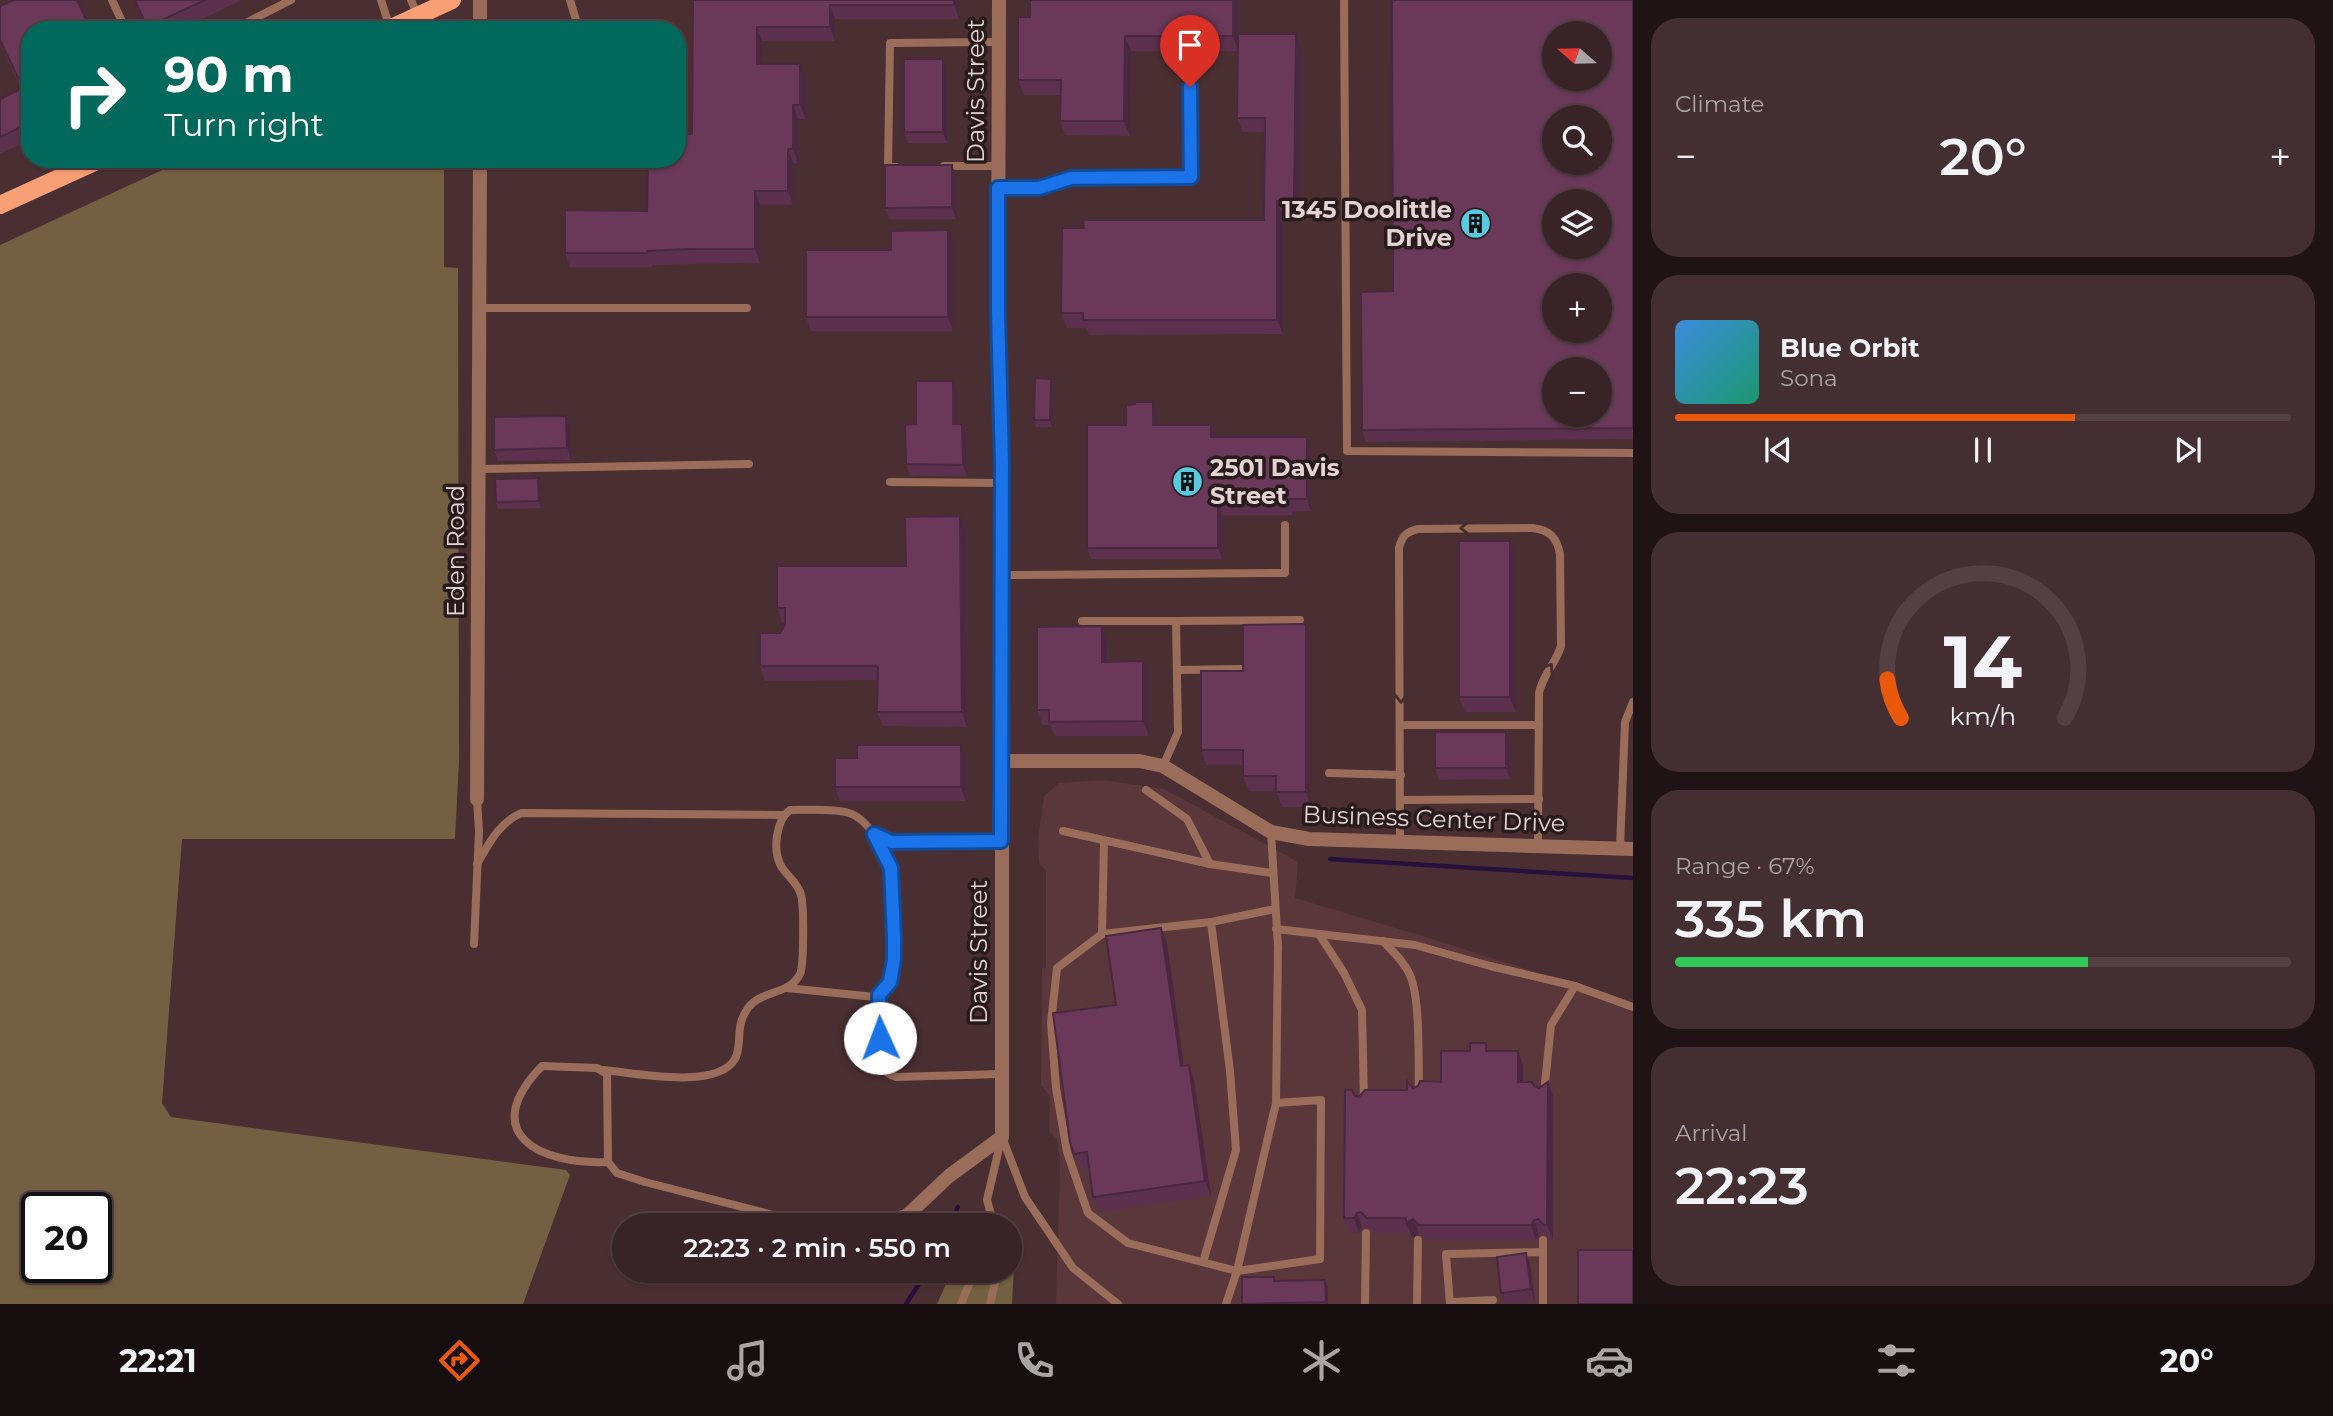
<!DOCTYPE html>
<meta charset="utf-8">
<style>
body{margin:0;font-family:Montserrat,sans-serif;background:#432f32;color:#f1f3f6;height:100vh;display:flex;flex-direction:column;font-size:26px;white-space:nowrap}
*{box-sizing:border-box;margin:0}
p{font-size:23px;color:#aba4a7}
.icon{flex:none;width:38px;height:38px;fill:none;stroke:currentColor;stroke-width:2;stroke-linecap:round;stroke-linejoin:round}
.map{position:relative;flex:1;overflow:hidden}
.panel{display:flex;flex-direction:column;gap:18px;padding:18px;background:#1f1315;width:700px}
.panel>*{flex:none}
.top-card{position:absolute;left:21px;top:21px;width:665px;height:147px;border-radius:28px;box-shadow:0 2px 5px #0004,0 0 0 2px #524043;background:#00695c;color:#fff;overflow:hidden}
.needle{width:46px;rotate:290deg}
.buttons{position:absolute;left:1542px;top:21px;display:grid;gap:14px}
.buttons a{display:grid;place-items:center;width:70px;height:70px;border-radius:50%;background:#382326;box-shadow:0 2px 5px #0004,0 0 0 2px #524043;font-size:35px}
.speed{position:absolute;left:21px;top:1192px;display:flex;gap:14px;font-size:35px;font-weight:700;text-align:center}
.speed>*{display:grid;place-content:center;width:91px;height:91px;border-radius:50%;background:#382326;box-shadow:0 2px 5px #0004,0 0 0 2px #524043;line-height:1}
.speed .limit{border:4px solid #111;border-radius:10px;background:#fff;color:#111}
.pin{position:absolute;display:grid;place-items:center;width:60px;height:60px;color:#fff;margin:-72px -30px;border-radius:50% 50% 50% 0;rotate:-45deg;box-shadow:0 0 7px #0007}
.pin .icon{rotate:45deg}
.me{position:absolute;width:77px;margin:-38px;rotate:358deg;stroke-linejoin:round;filter:drop-shadow(0 0 5px #0008)}
.turn{display:flex;align-items:center;gap:24px;height:147px;padding:0 28px;font-size:32px}
.turn .icon{width:91px;height:91px;stroke-width:2.5}
.turn b{display:block;font-size:49px;line-height:60px}
.big{font-size:52px;font-weight:600;line-height:1.1}
.panel .card{flex:1;display:flex;flex-direction:column;justify-content:center;gap:10px;min-width:0;padding:0 24px;border-radius:28px;background:#432f32}
.panel .dial{align-items:center;gap:0}
.dial svg{height:182px;overflow:visible;fill:none;stroke:#524043;stroke-width:7;stroke-linecap:round;text-anchor:middle}
.dial text{fill:#f1f3f6;stroke:none}
.song{display:flex;align-items:center;gap:21px}
.cover{width:84px;height:84px;border-radius:10px;background:linear-gradient(135deg,hsl(210 70% 55%),hsl(160 70% 35%))}
.played{height:7px;border-radius:4px;background:linear-gradient(90deg,#ea580c 65%,#524043 65%)}
.keys{display:flex;justify-content:space-around;direction:ltr}
.heat{display:flex;justify-content:space-between;align-items:center;font-size:38px;direction:ltr}
.charge{height:10px;border-radius:5px;background:linear-gradient(90deg,#34c759 67%,#524043 0)}
.trip{position:absolute;left:612px;top:1213px;width:410px;height:70px;border-radius:35px;background:#382326;box-shadow:0 2px 5px #0004,0 0 0 2px #524043;font-weight:600;line-height:70px;text-align:center}
.tabs{display:flex;height:112px;justify-content:space-around;align-items:center;background:#160e0f;color:#aba4a7}
.tabs .icon{width:49px;height:49px}
.tabs .active{color:#ea580c}
.tabs b{font-size:32px;color:#f1f3f6}
main{display:flex;flex:1;min-height:0}
.map>svg:first-child{display:block}
.built{fill:#5a373a}
.green{fill:#735f41;fill-rule:evenodd}
.lines{fill:none;stroke-linecap:round;stroke-linejoin:round}
.stream{stroke:#290f3b;stroke-width:4.5}
.lane{stroke:#996d59;stroke-width:8}
.street{stroke:#996d59;stroke-width:14}
.primary{stroke:#f99f76;stroke-width:18}
.wall{fill:#5b314d}
.shaded-wall{fill:#4a283f}
.building{fill:#6a395a;stroke:#4a283f;stroke-width:2;fill-rule:evenodd}
.oneway{stroke:#44302b}
.route-casing{stroke:#114b97;stroke-width:18}
.route{stroke:#1a73e8;stroke-width:12}
.labels{text-anchor:middle;stroke-width:7;stroke-linejoin:round;paint-order:stroke}
.street-label{font-size:24px;fill:#e5d2d4;stroke:#281b1c}
.poi-label{font-size:24px;font-weight:bold;fill:#e5d2d4;stroke:#281b1c;text-anchor:end}
</style>
<main>
<div class="map">
<svg width="1633" height="1304" viewBox="0 0 1633 1304">
<rect width="100%" height="100%" fill="#4a2f32"/>
<polygon class="built" points="1102,780 1164,789 1298,862 1295,898 1429,938 1633,1003 1633,1304 1056,1304 1060,1161 1057,1139 1049,1131 1050,1096 1041,1085 1042,968 1046,968 1046,871 1039,863 1038,839 1044,796 1059,783"/>
<g class="green">
<path d="M186 159H444V267L458 268 459 761 455 839H182L162 1103 171 1117 566 1170 570 1175 523 1304H0V245ZM37 1208H96V1267H37Z"/>
<polygon points="1010,1243 1015,1245 1012,1304 937,1304 952,1271 1010,1270"/>
</g>
<g class="lines">
<g class="stream">
<polyline points="1330,859 1633,878"/>
<polyline points="949,1225 958,1207"/>
<polyline points="906,1304 928,1270"/>
</g>
<g class="lane">
<polyline points="112,0 126,30"/>
<polyline points="381,0 390,28"/>
<polyline points="411,0 418,16"/>
<polyline points="570,0 579,30"/>
<polyline points="1344,0 1347,451 1633,453"/>
<polyline points="232,30 291,0"/>
<polyline points="944,166 998,166"/>
<polyline points="896,167 888,167 890,43 999,42"/>
<polyline points="998,188 1039,188 1071,178 1191,177 1190,64"/>
<polyline points="480,308 747,308"/>
<polyline points="480,469 749,464"/>
<polyline points="890,482 1002,483"/>
<polyline points="1002,575 1285,573 1285,525"/>
<polyline points="1082,621 1176,621"/>
<polyline points="1177,670 1241,669"/>
<polyline points="1401,725 1539,725"/>
<polyline points="1163,766 1178,732 1176,621 1300,620"/>
<polyline points="1329,773 1401,775"/>
<polyline points="1146,790 1187,819 1210,864"/>
<polyline points="1401,800 1539,799"/>
<polyline points="1063,831 1210,864 1272,873"/>
<polyline points="877,835 891,842 1001,841"/>
<polyline points="1104,841 1102,934 1057,968 1051,1023 1056,1088 1067,1152 1088,1213 1128,1243 1237,1271 1320,1259 1321,1100 1276,1103"/>
<path d="M1400 843 1399 548C1402 536 1406 532 1418 529L1533 528C1550 530 1557 538 1560 554L1561 646C1556 663 1543 674 1539 693L1538 846"/>
<polyline points="1620,848 1625,722 1633,702"/>
<path d="M477 864C490 842 498 824 521 813L782 815"/>
<polyline points="1276,929 1415,945 1490,966 1575,986 1633,1007"/>
<polyline points="1102,934 1211,922 1275,909"/>
<polyline points="1319,934 1344,973 1362,1010 1364,1102"/>
<path d="M1383 941C1393 952 1404 961 1410 975 1421 1001 1418 1065 1419 1095"/>
<polyline points="474,944 479,831 477,799"/>
<path d="M879 995C878 1008 877 1058 882 1068 886 1073 890 1075 896 1077L1002 1074"/>
<path d="M602 1070C632 1072 716 1091 735 1059 743 1044 734 1027 748 1008 761 990 790 995 800 974 804 966 804 904 801 895 798 882 785 875 780 864 773 849 776 820 790 810 806 810 835 808 849 813 867 818 886 850 891 868 895 885 896 966 890 982 887 988 882 994 875 997L787 988"/>
<polyline points="1544,1093 1551,1025 1575,986"/>
<polyline points="1002,1137 1025,1197 1073,1268 1118,1304"/>
<path d="M608 1162C539 1165 477 1133 542 1066L597 1068 607 1074 608 1162 617 1173 645 1182 812 1225"/>
<polyline points="860,1225 907,1213"/>
<polyline points="994,1225 987,1200 1001,1140"/>
<polyline points="1543,1252 1543,1240"/>
<polyline points="1203,1262 1236,1150 1230,1071 1211,922"/>
<polyline points="1450,1302 1493,1300"/>
<polyline points="961,1304 975,1270"/>
<polyline points="990,1304 998,1270"/>
<polyline points="1226,1304 1237,1271 1276,1103 1278,947 1271,832"/>
<polyline points="1365,1304 1366,1233"/>
<polyline points="1417,1304 1418,1240"/>
<polyline points="1450,1304 1446,1254 1543,1252 1543,1304"/>
</g>
<g class="street">
<polyline points="480,0 480,30"/>
<polyline points="1001,761 1139,761 1163,766 1271,832 1309,839 1633,849"/>
<polyline points="477,799 480,159"/>
<polyline points="897,1225 949,1176 1002,1137 1002,462 998,313 999,0"/>
</g>
<g class="primary">
<polyline points="387,30 452,0"/>
<polyline points="0,205 101,159"/>
</g>
</g>
<g class="wall">
<polygon points="135,0 242,0 179,30 147,30"/>
<polygon points="693,0 959,0 959,19 835,19 835,41 762,41 762,64 806,78 806,119 798,119 798,163 793,163 793,205 760,205 760,263 695,264 652,265 652,267 570,267 565,253 647,211 692,134"/>
<polygon points="1030,0 1238,0 1238,34 1301,49 1300,215 1283,215 1283,334 1089,335 1086,328 1067,328 1061,313 1084,228 1264,220 1265,132 1243,132 1237,118 1238,51 1131,51 1130,136 1065,135 1060,121 1060,95 1024,95 1018,80 1030,17"/>
<polygon points="1633,0 1633,439 1366,442 1362,430 1393,291"/>
<polygon points="0,6 30,30 30,140 0,154 0,99 21,89 0,43"/>
<polygon points="947,70 947,143 908,143 904,132"/>
<polygon points="956,176 956,219 889,219 885,208"/>
<polygon points="953,245 953,331 811,331 806,317 891,250"/>
<polygon points="1051,379 1053,385 1052,427 1036,427 1034,420"/>
<polygon points="953,381 957,392 957,424 962,424 966,435 967,476 910,476 906,464 916,424"/>
<polygon points="1153,402 1157,413 1157,425 1215,437 1311,448 1311,511 1292,511 1292,515 1222,515 1222,559 1091,559 1087,548 1126,425 1135,404"/>
<polygon points="570,427 571,460 498,461 494,450"/>
<polygon points="541,486 541,508 498,509 496,502"/>
<polygon points="960,516 966,530 967,727 883,726 877,712 878,680 765,681 760,666 785,625 785,622 782,622 777,608 906,566"/>
<polygon points="1510,541 1516,556 1516,712 1465,712 1459,697"/>
<polygon points="1102,626 1107,641 1108,662 1143,661 1148,676 1149,736 1055,736 1050,725 1043,725 1037,710"/>
<polygon points="1311,639 1311,807 1282,807 1276,791 1249,791 1243,776 1243,765 1206,765 1201,750 1243,671"/>
<polygon points="1510,743 1510,779 1439,780 1435,768"/>
<polygon points="961,745 966,759 966,801 840,801 835,787 857,758"/>
<polygon points="1167,943 1184,1066 1189,1065 1194,1080 1211,1196 1099,1212 1093,1197 1089,1167 1080,1169 1074,1154 1116,1005"/>
<polygon points="1488,1051 1518,1051 1523,1066 1523,1082 1534,1086 1553,1096 1553,1240 1550,1240 1544,1234 1539,1235 1536,1240 1425,1240 1419,1234 1412,1238 1410,1233 1373,1233 1367,1227 1362,1228 1359,1233 1350,1233 1344,1218 1355,1096 1359,1097 1407,1090 1418,1086 1441,1082"/>
<polygon points="1530,1264 1535,1301 1505,1304 1501,1293"/>
<polygon points="1274,1277 1276,1281 1328,1288 1328,1304 1242,1304"/>
</g>
<g class="shaded-wall">
<polygon points="954,0 959,0 959,19 954,5"/>
<polygon points="1233,0 1238,0 1238,51 1233,36"/>
<polygon points="830,5 835,19 835,41 830,27"/>
<polygon points="757,27 762,41 762,78 757,64"/>
<polygon points="1296,34 1301,49 1300,215 1294,201"/>
<polygon points="1125,36 1131,51 1130,136 1124,121"/>
<polygon points="943,59 947,70 947,143 943,132"/>
<polygon points="800,64 806,78 806,119 800,105"/>
<polygon points="793,105 798,119 798,163 793,149"/>
<polygon points="788,149 793,163 793,205 788,191"/>
<polygon points="952,165 956,176 956,219 952,207"/>
<polygon points="755,191 760,205 760,263 755,249"/>
<polygon points="1277,201 1283,215 1283,334 1277,320"/>
<polygon points="948,230 953,245 953,331 948,317"/>
<polygon points="1051,379 1053,385 1052,427 1050,420"/>
<polygon points="953,381 957,392 957,435 953,424"/>
<polygon points="1153,402 1157,413 1157,436 1153,425"/>
<polygon points="566,416 570,427 571,460 567,448"/>
<polygon points="962,424 966,435 967,476 963,465"/>
<polygon points="1211,425 1215,436 1215,448 1211,437"/>
<polygon points="1307,437 1311,448 1311,511 1307,499"/>
<polygon points="538,478 541,486 541,508 539,501"/>
<polygon points="1218,504 1222,515 1222,559 1218,548"/>
<polygon points="960,516 966,530 967,727 962,712"/>
<polygon points="1510,541 1516,556 1516,712 1510,697"/>
<polygon points="1306,624 1311,639 1311,807 1306,792"/>
<polygon points="1102,626 1107,641 1108,677 1102,662"/>
<polygon points="1143,661 1148,676 1149,736 1143,721"/>
<polygon points="1506,732 1510,743 1510,779 1506,768"/>
<polygon points="961,745 966,759 966,801 961,787"/>
<polygon points="1161,928 1167,943 1186,1081 1181,1066"/>
<polygon points="1518,1051 1523,1066 1523,1097 1518,1082"/>
<polygon points="1189,1065 1194,1080 1211,1196 1205,1181"/>
<polygon points="1548,1082 1553,1096 1553,1240 1547,1225"/>
<polygon points="1357,1213 1362,1228 1359,1233 1354,1218"/>
<polygon points="1413,1219 1419,1234 1412,1238 1406,1223"/>
<polygon points="1534,1220 1539,1235 1536,1240 1531,1225"/>
<polygon points="1526,1253 1530,1264 1535,1301 1531,1289"/>
<polygon points="1325,1280 1328,1288 1328,1304 1326,1304 1326,1302"/>
</g>
<g class="building">
<polygon points="14,0 77,0 91,30 30,30 30,123 0,137 0,99 23,88 0,40 0,6"/>
<polygon points="135,0 205,0 147,27"/>
<polygon points="693,0 954,0 954,5 830,5 830,27 757,27 757,64 800,64 800,105 793,105 793,149 788,149 788,191 755,191 755,249 690,249 647,251 647,253 565,253 565,210 647,211 648,159 677,159 677,134 692,134"/>
<polygon points="1030,0 1233,0 1233,36 1125,36 1124,121 1060,121 1061,80 1018,80 1018,17 1030,17"/>
<path d="M1392 0H1633V428L1362 430 1361 292 1393 291ZM1554 33H1600V79H1554ZM1554 117H1600V163H1554ZM1554 201H1600V247H1554ZM1554 285H1600V331H1554ZM1554 369H1600V415H1554Z"/>
<polygon points="1238,34 1296,34 1294,201 1277,201 1277,320 1083,320 1083,313 1061,313 1062,228 1084,228 1083,220 1264,220 1265,118 1237,118"/>
<rect x="904" y="59" width="39" height="73"/>
<polygon points="885,165 952,165 952,207 885,208"/>
<polygon points="948,230 948,317 806,317 806,250 891,250 891,231"/>
<polygon points="1035,378 1051,379 1050,420 1034,420"/>
<polygon points="916,381 953,381 953,424 962,424 963,465 906,464 905,425 916,424"/>
<polygon points="1135,402 1153,402 1153,425 1211,425 1211,437 1307,437 1307,499 1288,499 1288,504 1218,504 1218,548 1087,548 1087,425 1126,425 1126,405 1135,404"/>
<polygon points="566,416 567,448 494,450 494,417"/>
<polygon points="538,478 539,501 496,502 495,479"/>
<polygon points="960,516 962,712 877,712 878,666 760,666 760,633 780,633 785,625 785,608 777,608 777,566 906,566 905,517"/>
<rect x="1459" y="541" width="51" height="156"/>
<polygon points="1306,624 1306,792 1276,792 1276,776 1243,776 1243,750 1201,750 1201,671 1243,671 1243,625"/>
<polygon points="1102,626 1102,662 1143,661 1143,721 1049,722 1049,710 1037,710 1037,627"/>
<rect x="1435" y="732" width="71" height="36"/>
<polygon points="857,745 961,745 961,787 835,787 835,758 857,758"/>
<polygon points="1161,928 1181,1066 1189,1065 1205,1181 1093,1197 1087,1152 1074,1154 1070,1142 1053,1013 1116,1005 1106,936"/>
<polygon points="1470,1043 1486,1043 1486,1051 1518,1051 1518,1082 1532,1082 1534,1086 1539,1088 1548,1082 1547,1225 1544,1225 1538,1219 1534,1220 1531,1225 1419,1225 1413,1219 1406,1223 1406,1218 1367,1218 1361,1212 1357,1213 1354,1218 1344,1218 1345,1090 1352,1090 1355,1096 1359,1097 1365,1090 1407,1090 1407,1081 1413,1088 1418,1086 1420,1081 1441,1082 1441,1051 1470,1051"/>
<rect x="1578" y="1250" width="55" height="54"/>
<polygon points="1526,1253 1531,1289 1501,1293 1497,1257"/>
<polygon points="1242,1277 1274,1277 1274,1281 1325,1280 1326,1302 1242,1304"/>
</g>
<defs><path id="oneway-chevron" d="M-2-3.5L2.5 0L-2 3.5" fill="none" stroke-width="1.6" stroke-linecap="round" stroke-linejoin="round" transform="scale(1.75)"/></defs>
<g class="oneway">
<use href="#oneway-chevron" transform="translate(1465 528) rotate(179)"/>
<use href="#oneway-chevron" transform="translate(1549 668) rotate(-55)"/>
<use href="#oneway-chevron" transform="translate(1401 698) rotate(89)"/>
</g>
<g class="lines">
<defs>
<polyline id="route" points="880,1038 879,995 890,982 894,959 894,937 891,868 874,834 891,842 1001,841 1002,462 998,313 998,188 1039,188 1071,178 1191,177 1190,87"/>
</defs>
<use href="#route" class="route-casing"/>
<use href="#route" class="route"/>
</g>
<defs>
<symbol id="building-disc" viewBox="-11 -11 22 22"><circle r="9.5" fill="#55cae0" stroke="#281b1c"/><path d="M-4-6H4V6H1V3H-1V6H-4ZM-2.5-4.3h1.7v1.8h-1.7ZM.8-4.3h1.7v1.8H.8ZM-2.5-1h1.7V.8h-1.7ZM.8-1h1.7V.8H.8Z" fill="#111"/></symbol>
</defs>
<g fill-rule="evenodd">
<use href="#building-disc" x="1458" y="206" width="35" height="35"/>
<use href="#building-disc" x="1170" y="464" width="35" height="35"/>
</g>
<g class="labels">
<g class="street-label">
<text transform="translate(976 91) rotate(-90)" y="8">Davis Street</text>
<text transform="translate(456 551) rotate(-90)" y="8">Eden Road</text>
<text transform="translate(1434 819) rotate(2)" y="8">Business Center Drive</text>
<text transform="translate(979 952) rotate(-90)" y="8">Davis Street</text>
</g>
<g class="poi-label">
<text x="1452" y="218">1345 Doolittle<tspan x="1452" dy="28">Drive</tspan></text>
<text x="1210" y="476" text-anchor="start">2501 Davis<tspan x="1210" dy="28">Street</tspan></text>
</g>
</g>
</svg>
<div class="buttons">
<a><svg class="needle" viewBox="-14 -14 28 28"><path d="M0-13l5 13h-10z" fill="#e53935"/><path d="M0 13l5-13h-10z" fill="#aba4a7"/></svg></a>
<a><svg class="icon" aria-label="search" viewBox="0 0 24 24"><circle cx="10" cy="10" r="6"/><path d="M15 15l6 6"/></svg></a>
<a><svg class="icon" aria-label="layers" viewBox="0 0 24 24"><path d="M12 4l9 5-9 5-9-5zM3 14l9 5 9-5"/></svg></a>
<a>+</a>
<a>−</a>
</div>
<div class="speed"><div class="limit">20</div></div>
<div class="pin" style="left:1190px;top:87px;background:#d93025"><svg class="icon" aria-label="arrive" viewBox="0 0 24 24"><path d="M6 21V4h12l-3 4 3 4H6"/></svg></div>
<svg class="me" style="left:880px;top:1038px" viewBox="-20 -20 40 40"><circle r="19" fill="#fff"/><path d="M0-13L10 11 0 6-10 11z" fill="#1a73e8"/></svg>
<div class="trip">22:23 · 2 min · 550 m</div>
<div class="top-card">
<div class="turn"><svg class="icon" aria-label="right" viewBox="0 0 24 24"><path d="M7 20v-9h11M14 6l5 5-5 5"/></svg><div><b>90 m</b>Turn right</div></div>
</div>
</div>
<section class="panel">
<div class="card"><p>Climate</p>
<div class="heat"><a>−</a><b class="big">20°</b><a>+</a></div>
</div>
<div class="card">
<div class="song"><i class="cover"></i><div><b>Blue Orbit</b><p>Sona</p></div></div>
<div class="played"></div>
<div class="keys"><svg class="icon" aria-label="previous" viewBox="0 0 24 24"><path d="M18 5L8 12l10 7zM5 5v14"/></svg><svg class="icon" aria-label="pause" viewBox="0 0 24 24"><path d="M8 5v14M16 5v14"/></svg><svg class="icon" aria-label="next" viewBox="0 0 24 24"><path d="M6 5l10 7-10 7zM19 5v14"/></svg></div>
</div>
<div class="card dial"><svg viewBox="0 0 100 80">
<path d="M14 69A42 42 0 1 1 86 69"/>
<path d="M14 69A42 42 0 0 1 8 52" stroke="#ea580c"/>
<text x="50" y="56" font-size="32" font-weight="700">14</text>
<text x="50" y="72" font-size="11">km/h</text>
</svg></div>
<div class="card"><p>Range · 67%</p><b class="big">335 km</b><div class="charge"></div></div>
<div class="card"><p>Arrival</p><b class="big">22:23</b></div>
</section>
</main>
<nav class="tabs">
<b>22:21</b>
<svg class="icon active" aria-label="directions" viewBox="0 0 24 24"><path d="M12 3l9 9-9 9-9-9zM9 14v-3h6M13 9l2 2-2 2"/></svg>
<svg class="icon" aria-label="music" viewBox="0 0 24 24"><path d="M9 18V5l10-2v13"/><circle cx="6" cy="18" r="3"/><circle cx="16" cy="16" r="3"/></svg>
<svg class="icon" aria-label="phone" viewBox="0 0 24 24"><path d="M5 4h4l2 5-3 2q2 4 5 5l2-3 5 2v4C11 20 4 13 5 4z"/></svg>
<svg class="icon" aria-label="climate" viewBox="0 0 24 24"><path d="M12 3v18M4 7l16 10M4 17L20 7"/></svg>
<svg class="icon" aria-label="car" viewBox="0 0 24 24"><path d="M5 17H2v-5l4-1 3-4h7l3 4 3 1v5h-3M9 17h6M6 11h13"/><circle cx="7" cy="17" r="2"/><circle cx="17" cy="17" r="2"/></svg>
<svg class="icon" aria-label="filters" viewBox="0 0 24 24"><path d="M4 7h16M4 17h16"/><circle cx="9" cy="7" r="2"/><circle cx="15" cy="17" r="2"/></svg>
<b>20°</b>
</nav>
